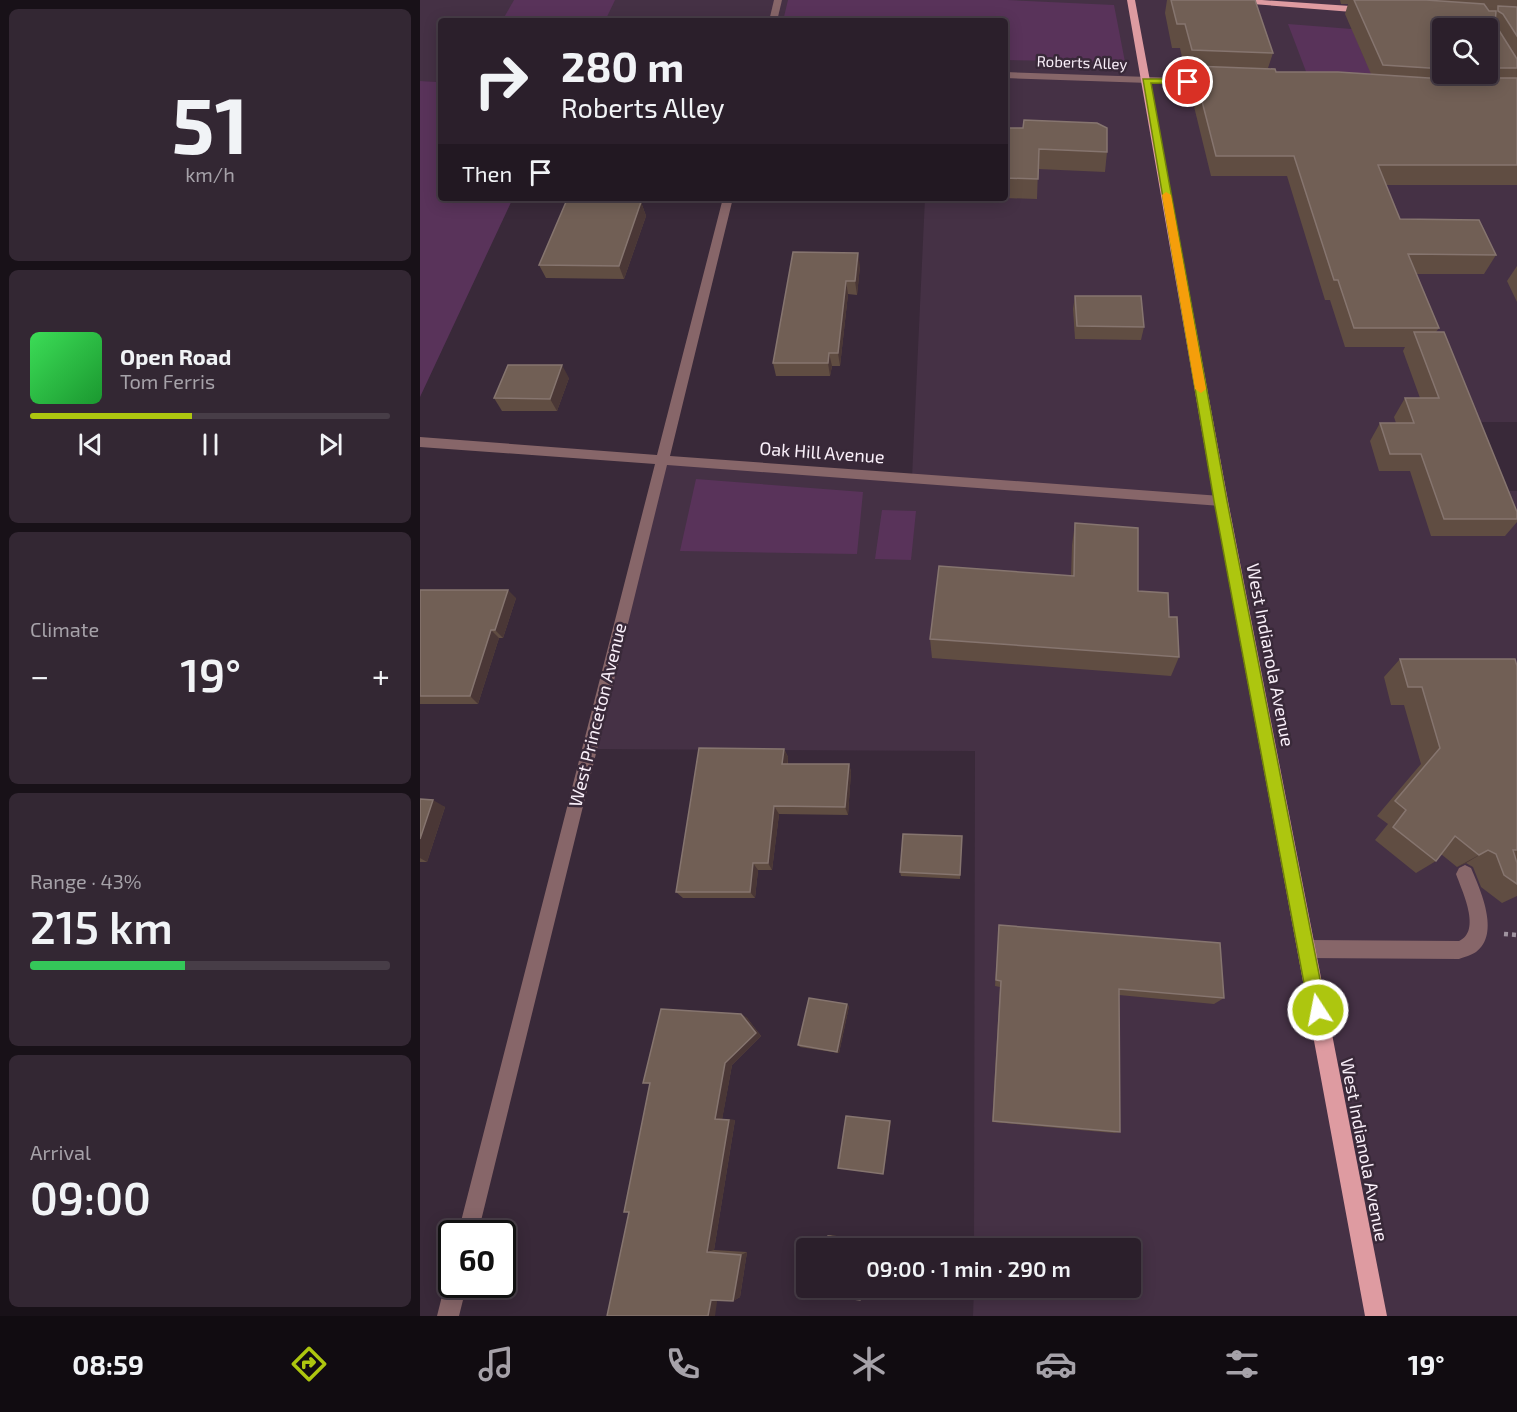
<!DOCTYPE html>
<meta charset="utf-8">
<style>
body{margin:0;font-family:"Exo 2",sans-serif;background:#332733;color:#f1f3f6;height:100vh;display:flex;flex-direction:column;font-size:22px;white-space:nowrap}
*{box-sizing:border-box;margin:0}
p{font-size:20px;color:#a6a2a9}
.icon{flex:none;width:33px;height:33px;fill:none;stroke:currentColor;stroke-width:2;stroke-linecap:round;stroke-linejoin:round}
.map{position:relative;flex:1;overflow:hidden}
.drawer{display:flex;flex-direction:column;gap:9px;padding:9px;background:#181118;width:420px}
.drawer>*{flex:none}
.hud{position:absolute;left:18px;top:18px;width:570px;height:183px;border-radius:6px;box-shadow:0 3px 15px #0003,0 0 0 2px #473d47;background:#2b1f2b;color:#f1f3f6;overflow:hidden}
.fabs{position:absolute;left:1012px;top:18px;display:grid;gap:12px}
.fabs a{display:grid;place-items:center;width:66px;height:66px;border-radius:6px;background:#2b1f2b;box-shadow:0 3px 15px #0003,0 0 0 2px #473d47;font-size:30px}
.speed{position:absolute;left:18px;top:1220px;display:flex;gap:12px;font-size:30px;font-weight:700;text-align:center}
.speed>*{display:grid;place-content:center;width:78px;height:78px;border-radius:50%;background:#2b1f2b;box-shadow:0 3px 15px #0003,0 0 0 2px #473d47;line-height:1}
.speed .limit{border:3px solid #111;border-radius:9px;background:#fff;color:#111}
.pin{position:absolute;display:grid;place-items:center;width:51px;height:51px;color:#fff;margin:-26px;border:3px solid #fff;border-radius:50%;box-shadow:0 2px 6px #0007}
.me{position:absolute;width:66px;margin:-33px;rotate:349deg;stroke-linejoin:round;filter:drop-shadow(0 0 4px #0008)}
.turn{display:flex;align-items:center;gap:21px;height:126px;padding:0 24px;font-size:27px}
.turn .icon{width:78px;height:78px;stroke-width:2.5}
.turn b{display:block;font-size:42px;line-height:51px}
.then{display:flex;align-items:center;height:57px;padding:0 24px;background:#0003;gap:12px;font-size:22px}
.big{font-size:45px;font-weight:600;line-height:1.1}
.drawer .tile{flex:1;display:flex;flex-direction:column;justify-content:center;gap:9px;min-width:0;padding:0 21px;border-radius:9px;background:#332733}
.drawer .dial{align-items:center;gap:0}
.dial b{font-size:78px;line-height:1}
.song{display:flex;align-items:center;gap:18px}
.cover{width:72px;height:72px;border-radius:9px;background:linear-gradient(135deg,hsl(130 70% 55%),hsl(130 70% 35%))}
.played{height:6px;border-radius:3px;background:linear-gradient(90deg,#adc60f 45%,#473d47 45%)}
.keys{display:flex;justify-content:space-around;direction:ltr}
.heat{display:flex;justify-content:space-between;align-items:center;font-size:33px;direction:ltr}
.charge{height:9px;border-radius:4px;background:linear-gradient(90deg,#34c759 43%,#473d47 0)}
.trip{position:absolute;left:376px;top:1238px;width:345px;height:60px;border-radius:6px;background:#2b1f2b;box-shadow:0 3px 15px #0003,0 0 0 2px #473d47;font-weight:600;line-height:60px;text-align:center}
.tabs{display:flex;height:96px;justify-content:space-around;align-items:center;background:#110c11;color:#a6a2a9}
.tabs .icon{width:42px;height:42px}
.tabs .current{color:#adc60f}
.tabs b{font-size:27px;color:#f1f3f6}
main{display:flex;flex:1;min-height:0}
.map>svg:first-child{display:block}
.built{fill:#453145;fill-rule:evenodd}
.green{fill:#59335a}
.lines{fill:none;stroke-linecap:round;stroke-linejoin:round}
.path{stroke:#9f939f;stroke-width:4.5;stroke-dasharray:4 4;stroke-linecap:butt}
.minor{fill:#876669;fill-rule:evenodd}
.major{fill:#de9ba1;fill-rule:evenodd}
.wall{fill:#604d42;fill-rule:evenodd}
.shaded-wall{fill:#4a3736}
.building{fill:#715f55;stroke:#86756f;stroke-width:1.5}
.route{fill:#adc60f;stroke:#70810a;stroke-width:1.5}
.slow{fill:#f59e0b}
.labels{text-anchor:middle;stroke-width:5;stroke-linejoin:round;paint-order:stroke}
.far-street-label{font-size:15px;fill:#f9eff9;stroke:#392939}
.street-label{font-size:18px;fill:#f9eff9;stroke:#392939}
</style>
<main>
<section class="drawer">
<div class="tile dial"><b>51</b><p>km/h</p></div>
<div class="tile">
<div class="song"><i class="cover"></i><div><b>Open Road</b><p>Tom Ferris</p></div></div>
<div class="played"></div>
<div class="keys"><svg class="icon" aria-label="previous" viewBox="0 0 24 24"><path d="M18 5L8 12l10 7zM5 5v14"/></svg><svg class="icon" aria-label="pause" viewBox="0 0 24 24"><path d="M8 5v14M16 5v14"/></svg><svg class="icon" aria-label="next" viewBox="0 0 24 24"><path d="M6 5l10 7-10 7zM19 5v14"/></svg></div>
</div>
<div class="tile"><p>Climate</p>
<div class="heat"><a>−</a><b class="big">19°</b><a>+</a></div>
</div>
<div class="tile"><p>Range · 43%</p><b class="big">215 km</b><div class="charge"></div></div>
<div class="tile"><p>Arrival</p><b class="big">09:00</b></div>
</section>
<div class="map">
<svg width="1097" height="1316" viewBox="0 0 1097 1316">
<rect width="100%" height="100%" fill="#392939"/>
<path class="built" d="M0 0H1097V422H1050L1077 491H1097V1316H553L554 1287H711V1248H554L555 751 170 749 242 460 492 478 505 198H585V21H21V82L0 81ZM1023 28H1068V74H1023Z"/>
<g class="green">
<polygon points="94,0 195,0 185,21 82,21"/>
<polygon points="368,0 587,0 694,5 705,62 585,60 585,21 363,21"/>
<polygon points="868,24 932,29 946,62 997,91 890,82"/>
<polygon points="0,81 21,82 21,198 93,198 0,397"/>
<polygon points="276,479 443,492 437,554 260,551"/>
<polygon points="462,510 496,511 491,560 455,559"/>
</g>
<g class="lines">
<polyline class="path" points="1084,934 1097,935"/>
<g class="minor">
<polygon points="354,0 362,0 357,21 349,21"/>
<polygon points="585,72 788,79 793,82 788,85 585,78"/>
<polygon points="303,198 313,198 250,456 801,496 808,501 801,506 247,465 58,1233 38,1233 235,464 0,447 0,437 237,455"/>
<path d="M1045 865 1051 868C1060 889 1081 934 1056 952 1052 955 1044 957 1039 959L886 958 880 955 877 949 880 943 886 940 1039 941C1062 931 1042 891 1036 874L1039 868Z"/>
<polygon points="32,1275 32,1284 47,1284 39,1316 17,1316 25,1284"/>
</g>
<g class="major">
<polygon points="707,0 715,0 808,501 967,1316 945,1316 794,501"/>
<polygon points="803,0 842,0 945,7 949,10 945,13 807,2"/>
</g>
</g>
<g class="wall">
<path d="M747 0H835L853 53 848 68 856 72 951 74 925 14 928 4H921L920 0H1097V185H966L980 219 1076 255 1064 274H996L1019 328 1016 332 1097 512V522L1085 536H1011L990 471H959L950 441 960 423H976L974 417 985 398H1000L983 351 985 347H925L910 300H905L867 176H791L769 86 771 75H766L760 48H752L745 13ZM1023 28H1068V74H1023Z"/>
<polygon points="585,128 687,152 685,172 618,169 617,199 585,198"/>
<polygon points="221,202 226,216 204,279 126,278 119,265"/>
<polygon points="440,266 437,295 428,294 420,366 412,366 410,376 356,376 353,363"/>
<polygon points="1097,266 1097,302 1087,281"/>
<polygon points="655,296 724,327 721,340 655,339 653,309"/>
<polygon points="149,378 137,411 82,411 74,398"/>
<polygon points="655,523 718,591 749,617 759,657 751,676 512,658 510,639 651,576 652,545"/>
<polygon points="0,590 96,598 83,638 79,638 58,704 0,704"/>
<polygon points="980,659 1097,666 1097,896 1082,903 1061,887 1053,867 1046,863 1037,867 1021,854 1016,861 996,873 955,840 968,824 957,816 1001,764 984,705 971,705 964,677"/>
<polygon points="364,749 368,757 368,764 429,764 431,772 428,815 359,814 352,870 338,870 335,898 263,898 256,892"/>
<polygon points="0,799 25,807 7,862 0,862"/>
<polygon points="542,836 540,879 481,876 480,872"/>
<polygon points="579,925 804,998 794,1004 699,995 700,1132 694,1133 572,1122 580,987 575,986"/>
<polygon points="429,1006 419,1053 380,1047 378,1045"/>
<polygon points="321,1014 327,1018 341,1036 312,1065 302,1119 315,1120 294,1250 327,1252 320,1297 313,1301 209,1212 230,1084 223,1083"/>
<polygon points="410,1235 451,1241 450,1248 408,1236"/>
</g>
<g class="shaded-wall">
<polygon points="221,202 226,216 204,279 199,266"/>
<polygon points="438,253 440,266 437,295 435,281"/>
<polygon points="426,281 428,294 420,366 418,353"/>
<polygon points="409,353 412,366 410,376 408,363"/>
<polygon points="142,365 149,378 137,411 130,399"/>
<polygon points="88,590 96,598 83,638 75,630"/>
<polygon points="71,630 79,638 58,704 50,696"/>
<polygon points="364,749 368,757 367,772 362,764"/>
<polygon points="429,764 431,772 428,815 425,807"/>
<polygon points="13,800 25,807 7,862 0,858 0,839"/>
<polygon points="354,806 359,814 352,870 348,863"/>
<polygon points="1068,850 1046,863 1037,867 1059,855"/>
<polygon points="333,863 338,870 335,898 330,892"/>
<polygon points="427,1004 429,1006 419,1053 417,1052"/>
<polygon points="321,1014 327,1018 341,1036 312,1065 302,1120 295,1119 305,1063"/>
<polygon points="309,1120 315,1120 294,1250 287,1252"/>
<polygon points="470,1121 471,1122 464,1173 463,1174"/>
<polygon points="327,1252 320,1297 313,1301 321,1255"/>
<polygon points="298,1295 295,1316 288,1316 291,1300"/>
</g>
<g class="building">
<polygon points="751,0 835,0 853,53 772,50 765,24 757,24"/>
<polygon points="934,0 1006,0 1064,4 1069,11 1076,11 1075,24 1097,59 1097,68 1068,68 1068,28 1023,28 1023,68 1009,68 963,65"/>
<polygon points="1078,6 1097,7 1097,36 1083,14 1078,11"/>
<polygon points="773,66 855,69 856,72 918,72 1009,78 1097,78 1097,165 958,165 980,219 1059,220 1076,255 988,254 1019,328 934,328 918,280 914,280 874,156 796,156"/>
<polygon points="604,120 677,123 687,128 687,152 619,149 618,179 585,178 585,128 603,128"/>
<polygon points="146,202 221,202 199,266 119,265"/>
<polygon points="373,252 438,253 435,281 426,281 418,353 409,353 408,363 353,363"/>
<polygon points="655,296 721,296 724,327 657,326"/>
<polygon points="994,332 1024,332 1097,512 1097,519 1024,519 1001,454 970,454 960,423 994,423 985,398 1019,398"/>
<polygon points="88,365 142,365 130,399 74,398"/>
<polygon points="655,523 718,528 718,591 748,593 749,617 757,617 759,657 510,639 519,566 654,576"/>
<polygon points="0,590 88,590 75,630 71,630 50,696 0,696"/>
<polygon points="980,659 1095,659 1097,666 1097,850 1093,850 1097,863 1097,884 1084,875 1076,854 1068,850 1059,855 1035,836 1016,861 973,827 986,810 975,801 1020,748 1002,687 988,687"/>
<polygon points="279,748 364,749 362,764 429,764 425,807 354,806 348,863 333,863 330,892 256,892"/>
<polygon points="0,799 13,800 0,839"/>
<polygon points="483,834 542,836 540,875 480,872"/>
<polygon points="579,925 800,943 804,998 699,989 700,1132 573,1121 581,981 576,980"/>
<polygon points="389,998 427,1004 417,1052 378,1045"/>
<polygon points="241,1009 321,1014 336,1033 305,1063 295,1119 309,1120 287,1252 321,1255 313,1301 291,1300 288,1316 187,1316 209,1212 204,1212 230,1083 223,1083"/>
<polygon points="426,1116 470,1121 463,1174 418,1168"/>
<polygon points="408,1236 450,1243 449,1248 406,1248"/>
<polygon points="399,1287 443,1287 440,1300 398,1294"/>
</g>
<polygon class="route" points="723,79 768,79 772,82 768,84 731,83 807,501 906,1010 904,1016 898,1019 892,1016 889,1010 794,501"/>
<polygon class="slow" points="746,192 751,195 786,389 781,393 775,389 742,195"/>
<g class="labels">
<g class="far-street-label">
<text transform="translate(662 63) rotate(2)" y="5">Roberts Alley</text>
</g>
<g class="street-label">
<text transform="translate(402 453) rotate(4)" y="6">Oak Hill Avenue</text>
<text transform="translate(850 655) rotate(79)" y="6">West Indianola Avenue</text>
<text transform="translate(178 715) rotate(-76)" y="6">West Princeton Avenue</text>
<text transform="translate(944 1150) rotate(79)" y="6">West Indianola Avenue</text>
</g>
</g>
</svg>
<div class="fabs">
<a><svg class="icon" aria-label="search" viewBox="0 0 24 24"><circle cx="10" cy="10" r="6"/><path d="M15 15l6 6"/></svg></a>
</div>
<div class="speed"><div class="limit">60</div></div>
<div class="pin" style="left:768px;top:82px;background:#d93025"><svg class="icon" aria-label="arrive" viewBox="0 0 24 24"><path d="M6 21V4h12l-3 4 3 4H6"/></svg></div>
<svg class="me" style="left:898px;top:1010px" viewBox="-20 -20 40 40"><circle r="17" fill="#adc60f" stroke="#fff" stroke-width="3"/><path d="M0-11L8 9 0 5-8 9z" fill="#fff"/></svg>
<div class="trip">09:00 · 1 min · 290 m</div>
<div class="hud">
<div class="turn"><svg class="icon" aria-label="right" viewBox="0 0 24 24"><path d="M7 20v-9h11M14 6l5 5-5 5"/></svg><div><b>280 m</b>Roberts Alley</div></div>
<div class="then">Then<svg class="icon" aria-label="arrive" viewBox="0 0 24 24"><path d="M6 21V4h12l-3 4 3 4H6"/></svg></div>
</div>
</div>
</main>
<nav class="tabs">
<b>08:59</b>
<svg class="icon current" aria-label="directions" viewBox="0 0 24 24"><path d="M12 3l9 9-9 9-9-9zM9 14v-3h6M13 9l2 2-2 2"/></svg>
<svg class="icon" aria-label="music" viewBox="0 0 24 24"><path d="M9 18V5l10-2v13"/><circle cx="6" cy="18" r="3"/><circle cx="16" cy="16" r="3"/></svg>
<svg class="icon" aria-label="phone" viewBox="0 0 24 24"><path d="M5 4h4l2 5-3 2q2 4 5 5l2-3 5 2v4C11 20 4 13 5 4z"/></svg>
<svg class="icon" aria-label="climate" viewBox="0 0 24 24"><path d="M12 3v18M4 7l16 10M4 17L20 7"/></svg>
<svg class="icon" aria-label="car" viewBox="0 0 24 24"><path d="M5 17H2v-5l4-1 3-4h7l3 4 3 1v5h-3M9 17h6M6 11h13"/><circle cx="7" cy="17" r="2"/><circle cx="17" cy="17" r="2"/></svg>
<svg class="icon" aria-label="filters" viewBox="0 0 24 24"><path d="M4 7h16M4 17h16"/><circle cx="9" cy="7" r="2"/><circle cx="15" cy="17" r="2"/></svg>
<b>19°</b>
</nav>
